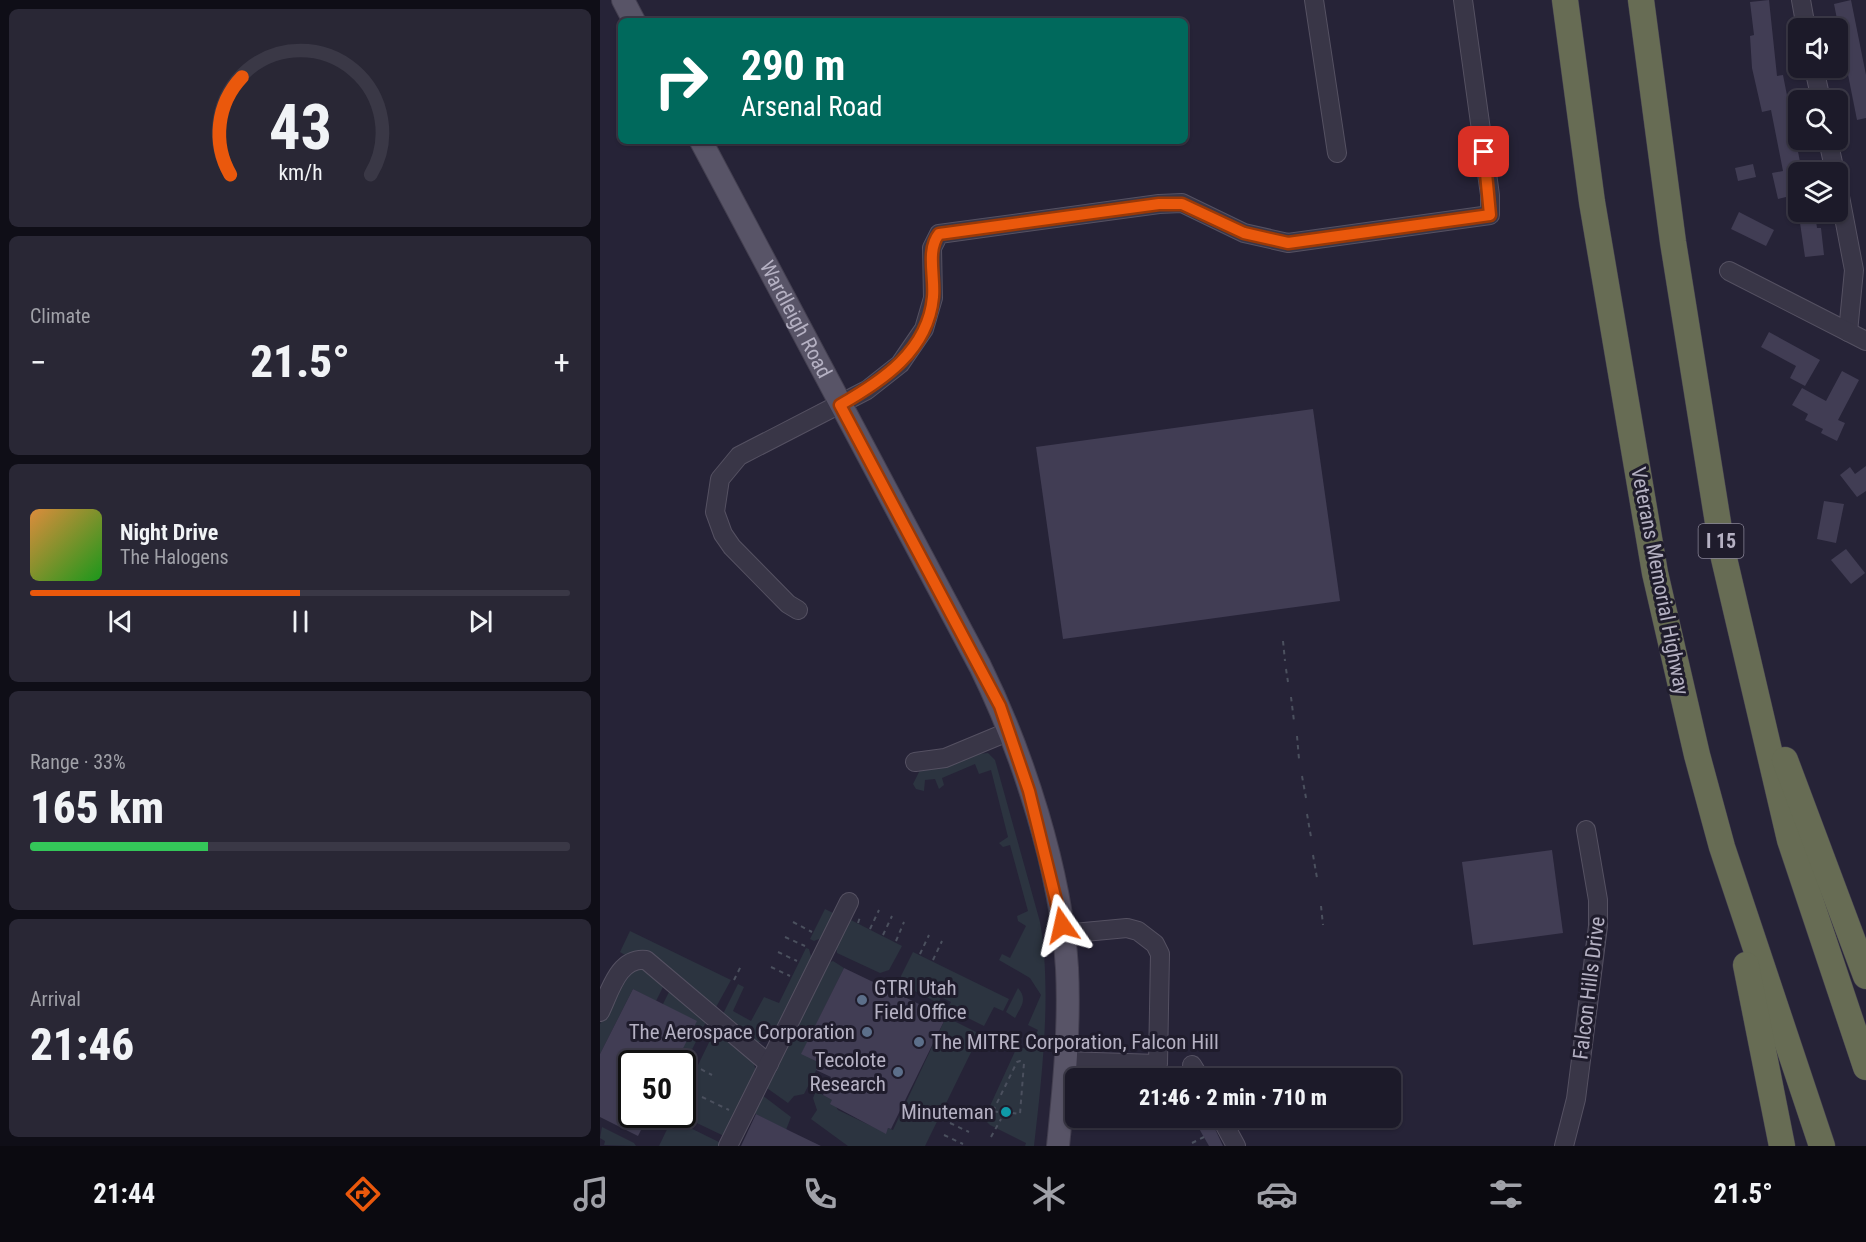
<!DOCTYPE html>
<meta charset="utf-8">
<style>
body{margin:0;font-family:"Roboto Condensed",sans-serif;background:#292735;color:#f1f3f6;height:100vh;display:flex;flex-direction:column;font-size:22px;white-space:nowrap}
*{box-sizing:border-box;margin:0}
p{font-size:20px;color:#a0a1a8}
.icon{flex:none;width:33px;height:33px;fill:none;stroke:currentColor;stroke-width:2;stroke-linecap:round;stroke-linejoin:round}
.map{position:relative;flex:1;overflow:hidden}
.sheet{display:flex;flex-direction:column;gap:9px;padding:9px;background:#0f0e17;width:600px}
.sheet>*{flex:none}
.banner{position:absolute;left:18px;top:18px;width:570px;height:126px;border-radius:9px;box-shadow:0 2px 4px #0004,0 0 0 2px #3a3846;background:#00695c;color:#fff;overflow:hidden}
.tools{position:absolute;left:1188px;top:18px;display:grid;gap:12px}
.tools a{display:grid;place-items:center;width:60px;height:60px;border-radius:9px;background:#1c1a29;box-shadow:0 2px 4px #0004,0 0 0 2px #3a3846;font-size:30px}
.speed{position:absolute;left:18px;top:1050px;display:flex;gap:12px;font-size:30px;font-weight:700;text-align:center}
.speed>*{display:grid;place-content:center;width:78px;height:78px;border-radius:50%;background:#1c1a29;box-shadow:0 2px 4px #0004,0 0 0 2px #3a3846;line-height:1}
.speed .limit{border:3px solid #111;border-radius:9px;background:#fff;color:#111}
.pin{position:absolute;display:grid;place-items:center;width:51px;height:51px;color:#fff;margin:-26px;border-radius:12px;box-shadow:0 3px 9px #0006}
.me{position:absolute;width:66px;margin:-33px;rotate:349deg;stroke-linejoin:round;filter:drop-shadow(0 0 4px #0008)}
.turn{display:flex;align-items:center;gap:21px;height:126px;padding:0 24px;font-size:27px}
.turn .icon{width:78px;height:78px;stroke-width:2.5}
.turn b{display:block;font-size:42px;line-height:51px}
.big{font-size:45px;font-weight:800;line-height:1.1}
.sheet .widget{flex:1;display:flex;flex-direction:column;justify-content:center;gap:9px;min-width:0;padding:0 21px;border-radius:9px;background:#292735}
.sheet .dial{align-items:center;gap:0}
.dial svg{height:156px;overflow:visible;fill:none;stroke:#3a3846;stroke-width:7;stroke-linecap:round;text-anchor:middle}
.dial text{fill:#f1f3f6;stroke:none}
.song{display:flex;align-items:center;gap:18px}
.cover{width:72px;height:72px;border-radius:9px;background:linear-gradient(135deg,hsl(30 70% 55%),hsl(120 70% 35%))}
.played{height:6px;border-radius:3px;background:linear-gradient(90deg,#ea580c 50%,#3a3846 50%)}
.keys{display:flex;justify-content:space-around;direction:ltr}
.heat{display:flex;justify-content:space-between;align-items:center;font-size:33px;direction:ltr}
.charge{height:9px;border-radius:4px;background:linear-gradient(90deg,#34c759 33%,#3a3846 0)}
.trip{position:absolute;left:465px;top:1068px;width:336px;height:60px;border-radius:9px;background:#1c1a29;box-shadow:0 2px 4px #0004,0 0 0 2px #3a3846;font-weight:800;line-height:60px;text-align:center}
.tabs{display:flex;height:96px;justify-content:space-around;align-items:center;background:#0b0a10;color:#a0a1a8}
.tabs .icon{width:42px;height:42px}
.tabs .on{color:#ea580c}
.tabs b{font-size:27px;color:#f1f3f6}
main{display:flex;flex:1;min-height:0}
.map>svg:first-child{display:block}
.green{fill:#2c3440}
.building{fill:#413d54}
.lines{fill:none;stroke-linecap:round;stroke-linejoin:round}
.minor-casing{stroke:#555162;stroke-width:20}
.major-casing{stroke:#433f50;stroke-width:24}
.highway-casing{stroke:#423e4f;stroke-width:27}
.path{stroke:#4b505e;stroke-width:2;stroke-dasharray:4.5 4.5;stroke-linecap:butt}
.minor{stroke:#393647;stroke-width:18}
.major{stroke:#585467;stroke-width:22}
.highway{stroke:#676c54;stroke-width:26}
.route-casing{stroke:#983908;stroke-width:15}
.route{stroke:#ea580c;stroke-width:10}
.service-dot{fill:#5c6f8a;stroke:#1f1c2c;stroke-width:2}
.culture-dot{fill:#0f9aa8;stroke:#1f1c2c;stroke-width:2}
.labels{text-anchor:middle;stroke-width:6;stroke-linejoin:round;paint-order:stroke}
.shield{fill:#1f1c2c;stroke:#888496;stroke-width:1.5}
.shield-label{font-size:20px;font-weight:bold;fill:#b5b1c3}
.street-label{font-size:21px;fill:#b5b1c3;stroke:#1f1c2c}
.poi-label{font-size:21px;fill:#b5b1c3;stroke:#1f1c2c;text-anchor:end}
</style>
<main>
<section class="sheet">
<div class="widget dial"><svg viewBox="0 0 100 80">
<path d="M14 69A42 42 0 1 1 86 69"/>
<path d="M14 69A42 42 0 0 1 20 19" stroke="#ea580c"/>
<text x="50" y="56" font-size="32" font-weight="700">43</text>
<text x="50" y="72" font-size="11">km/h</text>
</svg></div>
<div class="widget"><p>Climate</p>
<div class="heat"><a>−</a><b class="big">21.5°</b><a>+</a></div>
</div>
<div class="widget">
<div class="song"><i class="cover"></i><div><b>Night Drive</b><p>The Halogens</p></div></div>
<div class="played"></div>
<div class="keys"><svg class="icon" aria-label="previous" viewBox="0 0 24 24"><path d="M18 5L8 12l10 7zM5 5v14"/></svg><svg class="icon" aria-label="pause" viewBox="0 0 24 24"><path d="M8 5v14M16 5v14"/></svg><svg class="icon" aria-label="next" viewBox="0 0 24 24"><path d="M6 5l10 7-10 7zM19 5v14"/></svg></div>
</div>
<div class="widget"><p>Range · 33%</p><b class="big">165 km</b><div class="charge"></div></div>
<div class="widget"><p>Arrival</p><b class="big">21:46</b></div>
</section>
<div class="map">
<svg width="1266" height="1146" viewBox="0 0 1266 1146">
<rect width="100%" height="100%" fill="#262337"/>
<g class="green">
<path d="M388 753 395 760 440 922C452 990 442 1077 434 1146H425L426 1143 390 1125 384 1119 417 1047 429 1049 438 1030 428 1025 441 995 430 978 399 960 402 954 410 958 426 926 418 921 417 916 428 911 410 845 403 847 399 843 408 837 391 770 379 774 375 764 342 778 344 785 339 789 335 779 325 780 324 791 316 789 313 784 320 770C344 770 364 754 388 753Z"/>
<polygon points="225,909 235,914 224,937 214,941 210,939"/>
<polygon points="247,918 302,946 289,970 280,973 237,953 236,945"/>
<polygon points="30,931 131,980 115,1009 20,952"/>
<polygon points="206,948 209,949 212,960 171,1038 156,1043 122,1016 138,984 144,987 133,1011 151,1021 164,997 179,1003"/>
<polygon points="313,952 409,999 403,1011 394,1007 384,1026 348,1008 351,1002 341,997 338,1003 303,985 301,976"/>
<polygon points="233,961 244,968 202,1053 220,1063 204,1094 194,1096 188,1103 164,1086 223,965"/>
<polygon points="37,966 65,983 56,1001 33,989 0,1054 0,1024 27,972"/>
<polygon points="71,988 107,1020 83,1067 82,1064 75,1063 63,1004"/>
<path d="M418 988C428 999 421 1007 415 1018L406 1012Z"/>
<polygon points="346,1017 380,1034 325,1146 248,1146 211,1119 217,1110 213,1098 216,1091 232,1100 238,1110 286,1133 288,1128 293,1130"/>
<polygon points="116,1028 153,1061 156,1071 124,1136 80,1115 82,1114 83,1096"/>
<polygon points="162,1095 191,1117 186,1130 154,1113"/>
<polygon points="72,1119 121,1143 120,1146 59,1146"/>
<polygon points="2,1127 34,1143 36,1146 4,1145 5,1141 0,1138"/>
</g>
<g class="building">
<polygon points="1169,0 1177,76 1183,75 1202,172 1198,172 1198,194 1178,199 1172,173 1183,171 1171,110 1162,112 1152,68 1150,36 1154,35 1150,2"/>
<polygon points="1251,0 1266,75 1266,118 1257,120 1234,4"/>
<polygon points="1153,164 1156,177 1138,181 1135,168"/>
<polygon points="1139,212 1174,230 1166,246 1131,229"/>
<polygon points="1215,214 1217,228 1221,228 1224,255 1205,257 1199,216"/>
<polygon points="1169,332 1220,360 1205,386 1190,378 1196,366 1161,347"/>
<polygon points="1242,371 1259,380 1238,420 1245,423 1237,441 1221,433 1223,429 1205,420 1208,414 1192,405 1202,388 1226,401"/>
<polygon points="713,409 740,601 463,639 436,447"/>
<polygon points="1266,466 1266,491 1257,497 1240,475 1250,467 1255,474"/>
<polygon points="1224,501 1244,504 1236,543 1217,539"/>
<polygon points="1246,549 1265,573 1251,584 1231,560"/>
<polygon points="952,850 963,933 873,945 862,862"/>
<polygon points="244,968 346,1017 291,1129 288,1128 286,1134 230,1104 232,1100 223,1095 231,1077 216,1070 220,1063 201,1054"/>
<polygon points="33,989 97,1021 75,1064 32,1064 32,1114 49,1114 38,1136 0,1117 0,1054"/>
<polygon points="156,1114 192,1132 221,1146 141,1146"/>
<polygon points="593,1118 610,1118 623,1146 609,1146"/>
</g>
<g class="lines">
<defs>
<g id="minor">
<polyline points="714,0 737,153"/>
<polyline points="1201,0 1206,28"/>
<polyline points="1214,68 1221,100"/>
<polyline points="1228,140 1235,172"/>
<polyline points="1238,186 1254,270 1248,332"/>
<polyline points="1129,271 1266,341"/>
<polyline points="198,610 188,604 132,547 123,534 115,512 120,479 139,456 267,390 300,364 324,329 333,298 332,248 339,234 559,204 582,203 644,233 688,243 890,215 890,195 863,0"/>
<polyline points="315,762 345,758 410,731"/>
<polyline points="463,934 527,928 538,931 555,944 560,954 558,1064 465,1061"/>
<path d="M0 1012C10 992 18 957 46 960L169 1064"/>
<polyline points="592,1065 600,1078"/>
<polyline points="621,1118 636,1146"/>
<polyline points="128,1146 249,902"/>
<polyline points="964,1146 976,1099 998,926 998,900 986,830"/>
</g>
<g id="major">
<polyline points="23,0 34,21"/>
<path id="s1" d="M101 141 380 666C423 753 461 871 467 968 470 1027 464 1087 458 1146"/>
</g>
<g id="highway">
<polyline points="965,0 992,202 1055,573 1097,755 1122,847 1222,1146"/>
<polyline points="1041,0 1073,242 1123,554 1190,840 1266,1067"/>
<polyline points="1185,760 1266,976"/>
<polyline points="1146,965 1182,1146"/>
</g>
</defs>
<use href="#minor" class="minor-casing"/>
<use href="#major" class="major-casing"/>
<use href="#highway" class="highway-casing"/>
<g class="path">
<polyline points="683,641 685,661"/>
<polyline points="686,669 688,682"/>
<polyline points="691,697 694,721"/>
<polyline points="697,736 699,759"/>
<polyline points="702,776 706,798"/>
<polyline points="707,814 711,837"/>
<polyline points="713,855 717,878"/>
<polyline points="721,906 723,925"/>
<polyline points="193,922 212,932"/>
<polyline points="258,923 260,917"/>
<polyline points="270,929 279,910"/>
<polyline points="283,935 292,916"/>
<polyline points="185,937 205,946"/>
<polyline points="296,941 304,922"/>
<polyline points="178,952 197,961"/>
<polyline points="320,954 329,935"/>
<polyline points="333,960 342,941"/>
<polyline points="171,967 190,976"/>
<polyline points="134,980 142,964"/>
<polyline points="287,989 290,984"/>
<polyline points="351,1015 354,1016"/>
<polyline points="93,1065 112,1075"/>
<polyline points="102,1097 129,1110"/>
<polyline points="377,1109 398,1112"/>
<polyline points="393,1111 417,1062 420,1061 424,1063 420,1114 412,1113"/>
<polyline points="350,1123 369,1132"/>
<polyline points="344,1135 363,1144"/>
<polyline points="391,1137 401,1119"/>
<polyline points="592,1143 604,1137"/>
</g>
<use href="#minor" class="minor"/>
<use href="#major" class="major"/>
<use href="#highway" class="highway"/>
</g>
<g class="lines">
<defs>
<path id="route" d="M462 925 429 791 400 706 240 405C282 381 328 351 333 297 335 277 326 250 339 234L559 204H582L644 233 688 243 890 215 884 152"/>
</defs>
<use href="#route" class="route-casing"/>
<use href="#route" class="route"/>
</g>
<g class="service-dot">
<circle cx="262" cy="1000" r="6"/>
<circle cx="267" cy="1032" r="6"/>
<circle cx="319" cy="1042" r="6"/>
<circle cx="298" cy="1072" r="6"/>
</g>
<circle class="culture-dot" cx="406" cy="1112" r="6"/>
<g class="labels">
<rect class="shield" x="1098.5" y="524" width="45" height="34" rx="4.5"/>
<g class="shield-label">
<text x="1121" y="548">I 15</text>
</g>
<g class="street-label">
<text dy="7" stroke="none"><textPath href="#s1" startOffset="202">Wardleigh Road</textPath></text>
<text transform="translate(1060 581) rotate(79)" y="7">Veterans Memorial Highway</text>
<text transform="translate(989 988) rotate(-83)" y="7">Falcon Hills Drive</text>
</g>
<g class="poi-label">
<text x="274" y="995" text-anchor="start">GTRI Utah<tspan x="274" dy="24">Field Office</tspan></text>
<text x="255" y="1039">The Aerospace Corporation</text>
<text x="331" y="1049" text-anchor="start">The MITRE Corporation, Falcon Hill</text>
<text x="286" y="1067">Tecolote<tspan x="286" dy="24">Research</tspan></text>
<text x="394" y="1119">Minuteman</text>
</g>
</g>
</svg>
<div class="tools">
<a><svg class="icon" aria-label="sound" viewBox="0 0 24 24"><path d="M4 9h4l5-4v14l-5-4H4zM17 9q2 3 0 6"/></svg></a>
<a><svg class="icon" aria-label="search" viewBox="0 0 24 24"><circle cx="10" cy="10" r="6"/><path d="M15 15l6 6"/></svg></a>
<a><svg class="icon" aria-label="layers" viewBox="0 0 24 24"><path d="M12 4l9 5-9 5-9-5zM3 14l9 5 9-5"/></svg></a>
</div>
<div class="speed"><div class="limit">50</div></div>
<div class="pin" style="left:884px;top:152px;background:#d93025"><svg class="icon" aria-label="arrive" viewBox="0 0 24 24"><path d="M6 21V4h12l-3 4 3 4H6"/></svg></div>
<svg class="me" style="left:462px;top:925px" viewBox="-20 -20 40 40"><path d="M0-17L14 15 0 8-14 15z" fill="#ea580c" stroke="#fff" stroke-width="4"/></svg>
<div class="trip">21:46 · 2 min · 710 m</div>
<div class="banner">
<div class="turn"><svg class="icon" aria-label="right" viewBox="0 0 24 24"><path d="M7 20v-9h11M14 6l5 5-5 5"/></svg><div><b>290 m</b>Arsenal Road</div></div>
</div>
</div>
</main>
<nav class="tabs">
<b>21:44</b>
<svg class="icon on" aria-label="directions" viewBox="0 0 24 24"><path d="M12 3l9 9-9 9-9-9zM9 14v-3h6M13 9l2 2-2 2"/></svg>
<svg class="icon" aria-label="music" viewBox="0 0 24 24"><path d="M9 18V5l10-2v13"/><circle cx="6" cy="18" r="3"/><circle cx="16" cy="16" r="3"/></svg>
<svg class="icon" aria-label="phone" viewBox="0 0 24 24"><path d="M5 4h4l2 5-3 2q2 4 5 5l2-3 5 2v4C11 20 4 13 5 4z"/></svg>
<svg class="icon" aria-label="climate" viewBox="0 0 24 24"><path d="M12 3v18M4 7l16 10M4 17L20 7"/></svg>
<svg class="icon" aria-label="car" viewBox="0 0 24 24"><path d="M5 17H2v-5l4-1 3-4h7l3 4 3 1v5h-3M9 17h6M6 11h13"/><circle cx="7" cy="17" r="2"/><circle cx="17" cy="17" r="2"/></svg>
<svg class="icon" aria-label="filters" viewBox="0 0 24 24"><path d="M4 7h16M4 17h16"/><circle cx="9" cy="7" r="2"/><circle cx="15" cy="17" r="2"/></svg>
<b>21.5°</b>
</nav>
